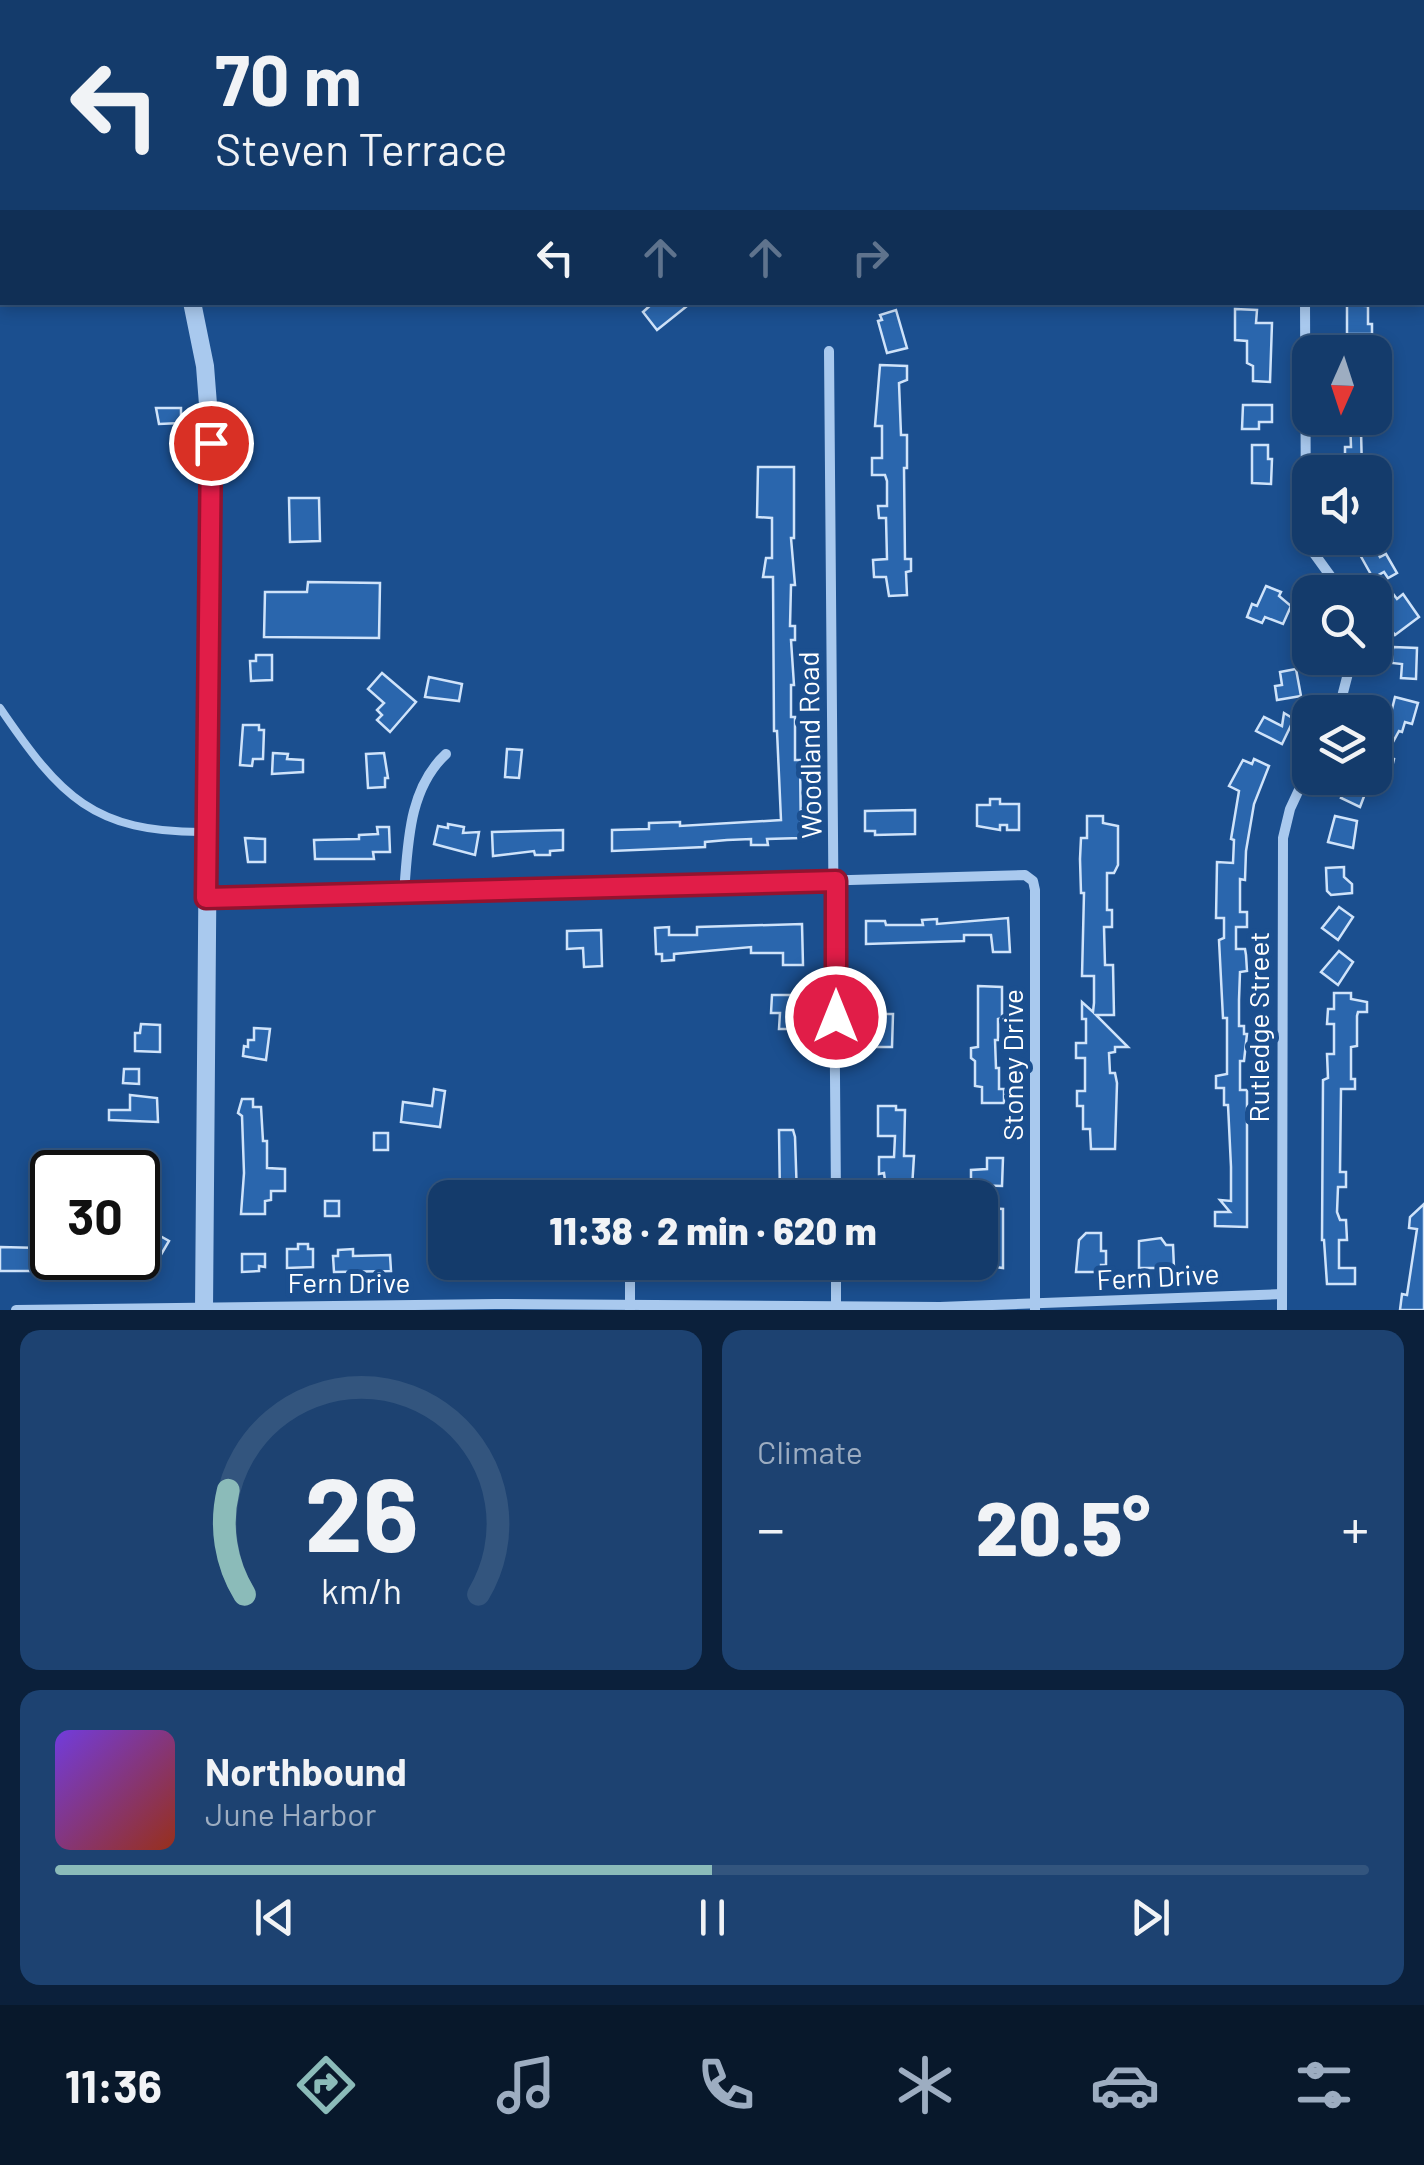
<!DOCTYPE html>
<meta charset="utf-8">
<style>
body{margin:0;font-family:Barlow,sans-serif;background:#1d4271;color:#f1f3f6;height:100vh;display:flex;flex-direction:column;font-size:38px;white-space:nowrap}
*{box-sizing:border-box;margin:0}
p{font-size:32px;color:#9dadc1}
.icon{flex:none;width:55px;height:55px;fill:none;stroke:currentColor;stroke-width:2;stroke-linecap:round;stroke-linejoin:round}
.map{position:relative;height:1310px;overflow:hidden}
.sheet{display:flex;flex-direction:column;gap:20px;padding:20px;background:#0b203b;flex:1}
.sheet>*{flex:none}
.banner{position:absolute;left:0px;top:0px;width:1425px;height:305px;box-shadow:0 5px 15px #0003,0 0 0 2px #33557e;background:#143b6b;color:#f1f3f6;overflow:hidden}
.needle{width:65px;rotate:183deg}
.fabs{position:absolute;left:1292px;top:335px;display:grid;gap:20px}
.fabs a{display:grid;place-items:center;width:100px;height:100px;border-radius:20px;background:#143b6b;box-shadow:0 5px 15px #0003,0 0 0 2px #33557e;font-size:50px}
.speed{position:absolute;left:30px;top:1150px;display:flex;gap:20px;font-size:50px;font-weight:700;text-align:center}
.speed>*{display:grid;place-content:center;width:130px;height:130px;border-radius:50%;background:#143b6b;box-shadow:0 5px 15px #0003,0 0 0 2px #33557e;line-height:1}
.speed .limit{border:5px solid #111;border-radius:15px;background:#fff;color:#111}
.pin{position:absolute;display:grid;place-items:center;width:85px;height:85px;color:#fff;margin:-42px;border:5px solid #fff;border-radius:50%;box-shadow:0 2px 10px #0007}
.me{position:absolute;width:110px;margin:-55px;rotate:0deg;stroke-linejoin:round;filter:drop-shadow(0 0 8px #0008)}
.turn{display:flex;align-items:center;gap:35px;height:210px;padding:0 50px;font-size:45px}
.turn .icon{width:130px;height:130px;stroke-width:2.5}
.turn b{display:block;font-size:70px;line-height:85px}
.lanes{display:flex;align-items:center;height:95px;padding:0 50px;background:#0003;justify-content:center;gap:50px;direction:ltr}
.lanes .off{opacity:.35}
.big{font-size:75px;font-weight:800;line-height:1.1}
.sheet .widget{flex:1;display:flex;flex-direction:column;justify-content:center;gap:15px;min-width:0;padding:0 35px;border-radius:20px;background:#1d4271}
.sheet .dial{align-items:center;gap:0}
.dial svg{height:260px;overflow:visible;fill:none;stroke:#33557e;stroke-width:7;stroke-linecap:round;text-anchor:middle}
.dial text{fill:#f1f3f6;stroke:none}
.song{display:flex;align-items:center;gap:30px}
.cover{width:120px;height:120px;border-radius:15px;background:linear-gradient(135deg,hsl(260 70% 55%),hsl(10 70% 35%))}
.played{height:10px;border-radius:5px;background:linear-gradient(90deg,#8bbbb9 50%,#33557e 50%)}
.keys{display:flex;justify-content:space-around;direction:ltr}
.heat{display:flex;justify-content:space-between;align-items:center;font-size:55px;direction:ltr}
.sheet .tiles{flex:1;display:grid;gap:20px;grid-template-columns:1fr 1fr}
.widget:last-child{grid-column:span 2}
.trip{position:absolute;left:428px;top:1180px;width:570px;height:100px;border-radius:20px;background:#143b6b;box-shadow:0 5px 15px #0003,0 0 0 2px #33557e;font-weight:800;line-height:100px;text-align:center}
.menu{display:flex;height:160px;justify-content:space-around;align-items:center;background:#08182b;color:#9dadc1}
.menu .icon{width:70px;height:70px}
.menu .on{color:#8bbbb9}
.menu b{font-size:45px;color:#f1f3f6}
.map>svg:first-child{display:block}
.building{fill:#2a66ad;stroke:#cfe3fa;stroke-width:2.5}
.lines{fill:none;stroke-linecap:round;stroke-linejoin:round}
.service{stroke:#a9c9ee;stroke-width:8}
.minor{stroke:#a9c9ee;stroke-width:10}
.tertiary{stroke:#a9c9ee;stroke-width:18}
.route-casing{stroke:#92132f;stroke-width:25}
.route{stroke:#e11d48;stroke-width:18}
.labels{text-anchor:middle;stroke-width:10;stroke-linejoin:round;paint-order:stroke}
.street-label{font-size:28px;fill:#fff;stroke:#1b4f8f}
</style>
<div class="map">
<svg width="1424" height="1310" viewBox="0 0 1424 1310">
<rect width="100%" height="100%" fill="#1b4f8f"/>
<g class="building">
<polygon points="654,302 692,302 657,330 643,312"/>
<polygon points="1347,305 1368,306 1368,324 1372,324 1372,334 1347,334"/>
<polygon points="1235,309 1257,310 1256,323 1272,323 1270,382 1253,381 1253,366 1247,363 1247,341 1235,340"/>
<polygon points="896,310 907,348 887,353 878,321 882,320 880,315"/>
<polygon points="880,365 907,366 907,380 899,383 901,435 907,435 907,468 904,468 905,559 911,559 911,571 906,572 907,595 889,596 886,577 874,577 873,560 887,559 886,518 879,518 878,506 887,506 887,481 885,475 872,475 872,458 882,458 882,426 875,426"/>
<polygon points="1243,405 1272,405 1272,422 1259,422 1259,429 1242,429"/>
<polygon points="156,408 181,408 181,423 159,424"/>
<polygon points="1350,418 1367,418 1368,430 1361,430 1362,472 1345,472 1345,447 1351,447"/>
<polygon points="1252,445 1268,445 1268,459 1272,459 1271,484 1252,483"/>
<polygon points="758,467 794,467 794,538 791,538 795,585 791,585 790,626 795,626 795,640 791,640 794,685 791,685 791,717 795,717 795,760 800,760 801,838 767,839 768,845 751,845 751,839 727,840 705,842 705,847 612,851 612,830 649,829 649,823 680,822 680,826 781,820 777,731 774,731 773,577 763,577 766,558 772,558 772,518 757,517"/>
<polygon points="289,498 319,498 320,541 290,542"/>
<polygon points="1373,544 1380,557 1386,554 1397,573 1388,578 1384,572 1373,578 1359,553"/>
<polygon points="308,582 380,583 379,638 264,637 265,592 307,592"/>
<polygon points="1266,586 1281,592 1279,596 1291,606 1283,624 1265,617 1262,623 1247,617 1252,604 1257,606"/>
<polygon points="1403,594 1419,617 1395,635 1386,623 1391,619 1381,606 1394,595 1397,599"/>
<polygon points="1393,647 1417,648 1416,679 1401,678 1402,664 1392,663"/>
<polygon points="256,655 272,655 272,680 251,681 250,661 256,661"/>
<polygon points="1296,669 1301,696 1277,700 1275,686 1282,685 1280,672"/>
<polygon points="382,673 416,702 390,732 377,720 382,715 377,710 384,703 368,689"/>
<polygon points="429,677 462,684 459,701 425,697"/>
<polygon points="1395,697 1418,703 1412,724 1405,722 1402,732 1399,731 1386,755 1394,759 1391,771 1383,767 1375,780 1375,736 1384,711 1391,713"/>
<polygon points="1284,713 1294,719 1282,744 1256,731 1264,717 1282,726"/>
<polygon points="243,725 259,725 259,730 264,730 263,759 253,759 252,766 240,765"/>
<polygon points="507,749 522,750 519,778 505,777"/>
<polygon points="273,753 288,754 287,759 303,760 303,772 272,774"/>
<polygon points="384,753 388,778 385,778 385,787 368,788 366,754"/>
<polygon points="1254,759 1269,766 1254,804 1246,851 1245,880 1240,879 1240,912 1247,912 1247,927 1236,927 1236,949 1245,949 1246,955 1247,971 1240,972 1239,1000 1239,1026 1244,1026 1244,1034 1247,1034 1244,1061 1240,1061 1240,1090 1247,1090 1247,1227 1215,1226 1215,1212 1230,1212 1220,1200 1231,1201 1231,1167 1228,1105 1224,1105 1224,1088 1216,1088 1216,1076 1227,1074 1227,1018 1223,1018 1219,940 1224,938 1224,918 1216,918 1217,862 1233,863 1234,840 1231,839 1239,791 1229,786 1243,760 1252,764"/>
<polygon points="1352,778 1371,778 1360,807 1341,798"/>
<polygon points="990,799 1000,799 1000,804 1019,804 1019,830 1007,830 1007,825 1000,825 1000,830 977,826 977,805 990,805"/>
<polygon points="915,810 915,834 875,835 875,831 865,831 865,811"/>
<polygon points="1087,816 1103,816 1103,823 1118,826 1118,865 1114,873 1107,873 1107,910 1112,910 1112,927 1104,927 1105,965 1113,965 1114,1015 1096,1015 1128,1047 1115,1047 1115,1052 1109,1053 1110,1073 1115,1073 1117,1083 1115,1149 1091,1149 1090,1129 1083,1129 1083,1106 1077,1106 1077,1091 1085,1091 1085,1058 1076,1058 1076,1043 1086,1043 1086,1019 1082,1019 1082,1002 1093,1012 1094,1003 1094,976 1082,976 1084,893 1081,893 1080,859 1081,838 1087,838"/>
<polygon points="1335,816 1357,821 1353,848 1328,842"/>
<polygon points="448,824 464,827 463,833 479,832 475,855 434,844 438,826 448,828"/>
<polygon points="377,827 389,827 390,852 373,852 374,859 315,859 314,840 359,839 359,835 378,834"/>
<polygon points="563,830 563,850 550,851 550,855 535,855 534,851 493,856 492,832"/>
<polygon points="245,838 265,839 265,862 248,862"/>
<polygon points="1344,867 1344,877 1352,884 1352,893 1331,895 1327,891 1326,868"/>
<polygon points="1339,907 1353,917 1338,940 1322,928"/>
<polygon points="1008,918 1010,952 993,952 991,935 964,935 964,941 866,944 866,921 885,921 886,925 923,925 922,920 937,919 937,924"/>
<polygon points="802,924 803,965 783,965 783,953 751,953 751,947 674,954 674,960 662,961 662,954 656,954 655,928 669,927 669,935 697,935 697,927"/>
<polygon points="601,930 602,966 584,967 583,948 567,949 567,931"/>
<polygon points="1339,951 1353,962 1338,985 1321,972"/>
<polygon points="978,986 1002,987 1002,1018 998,1019 998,1040 995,1040 996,1068 999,1068 999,1089 1004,1089 1004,1103 982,1103 982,1087 975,1086 975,1061 971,1058 971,1048 978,1047"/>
<polygon points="1334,993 1351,993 1351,999 1367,1002 1367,1012 1358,1012 1357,1016 1357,1046 1351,1047 1351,1079 1355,1079 1355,1089 1341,1089 1340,1172 1346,1172 1346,1187 1338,1187 1337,1212 1340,1220 1346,1220 1347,1240 1339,1240 1339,1268 1355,1268 1355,1284 1327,1284 1324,1240 1322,1240 1323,1080 1328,1078 1327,1054 1334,1054 1334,1024 1327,1024 1328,1009 1334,1009"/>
<polygon points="772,995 797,995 800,1029 779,1029 780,1013 771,1013"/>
<polygon points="873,1014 893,1014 892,1047 877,1047"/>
<polygon points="141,1024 160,1025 160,1052 135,1051 135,1033 140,1033"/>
<polygon points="254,1028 270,1029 266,1060 243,1056 244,1046 248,1047 248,1040 254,1040"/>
<polygon points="124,1069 139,1069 139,1084 123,1083"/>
<polygon points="434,1089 445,1091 440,1127 401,1122 403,1102 432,1106"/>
<polygon points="130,1095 157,1098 158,1122 109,1120 109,1110 130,1110"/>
<polygon points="242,1099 253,1099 253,1107 261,1107 263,1141 267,1141 267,1168 285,1169 285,1191 271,1191 271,1200 265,1201 265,1214 241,1214 244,1173 242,1116 238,1113"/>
<polygon points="878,1106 896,1106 896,1110 905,1110 904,1156 914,1156 912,1188 886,1188 884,1173 879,1174 879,1157 894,1157 895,1136 878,1136"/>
<polygon points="779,1130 793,1130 795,1137 797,1197 780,1198"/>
<rect x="374" y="1133" width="14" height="17"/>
<polygon points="987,1158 1003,1158 1002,1186 971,1185 971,1170 987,1169"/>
<rect x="325" y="1201" width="14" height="15"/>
<polygon points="1424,1204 1424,1310 1400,1310 1402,1294 1407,1295 1417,1229 1409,1228 1410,1217"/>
<polygon points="987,1208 1003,1209 1003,1268 980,1265 981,1215 987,1215"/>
<polygon points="153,1232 169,1241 152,1270 139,1263 138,1246 145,1233 150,1236"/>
<polygon points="1086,1233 1101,1233 1101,1251 1106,1251 1106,1265 1101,1265 1101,1272 1076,1272 1079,1240"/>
<polygon points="1161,1238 1166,1245 1173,1245 1174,1268 1139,1268 1139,1241"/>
<polygon points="52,1240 52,1258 100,1258 101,1271 0,1271 0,1247 41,1248 41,1241"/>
<polygon points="298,1244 308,1244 308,1249 313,1249 313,1267 287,1268 287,1249 298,1249"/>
<polygon points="353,1249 353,1256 390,1255 391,1271 334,1272 333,1256 338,1256 338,1250"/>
<polygon points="242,1254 265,1254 265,1267 259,1266 259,1271 242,1272"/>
<polygon points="886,1262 917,1262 902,1278"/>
</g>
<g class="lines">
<path class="service" d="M0 708C60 796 93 833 205 832"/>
<g class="minor">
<polyline points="1305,302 1306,530 1313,552 1342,592"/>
<path d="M829 351C829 633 835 915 836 1198"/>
<polyline points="1338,712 1352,658"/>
<path d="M404 893C408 845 408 789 446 754"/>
<polyline points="207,898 1025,875 1033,881 1035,890 1035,1310"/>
<polyline points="836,1262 836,1309"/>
<polyline points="630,1309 630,1262"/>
<polyline points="16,1310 495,1304 940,1307 1282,1294"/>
<polyline points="1282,1310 1283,838 1290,809 1310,766"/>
</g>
<g class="tertiary">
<polyline points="105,0 105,2"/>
<polyline points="192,302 205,366 211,443 204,1310"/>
</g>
</g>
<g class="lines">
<defs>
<polyline id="route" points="211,443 206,898 836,881 836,1017"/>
</defs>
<use href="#route" class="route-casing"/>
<use href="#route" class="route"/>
</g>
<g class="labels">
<g class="street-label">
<text transform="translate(810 745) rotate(-91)" y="10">Woodland Road</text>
<text transform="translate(1259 1027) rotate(-90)" y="10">Rutledge Street</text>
<text transform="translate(1013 1065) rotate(-90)" y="10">Stoney Drive</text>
<text transform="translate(1158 1277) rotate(-3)" y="10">Fern Drive</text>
<text x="349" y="1293">Fern Drive</text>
</g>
</g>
</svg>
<div class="fabs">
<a><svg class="needle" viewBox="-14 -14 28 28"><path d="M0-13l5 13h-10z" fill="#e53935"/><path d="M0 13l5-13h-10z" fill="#9dadc1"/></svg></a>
<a><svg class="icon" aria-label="sound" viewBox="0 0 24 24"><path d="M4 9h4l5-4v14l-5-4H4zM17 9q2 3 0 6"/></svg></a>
<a><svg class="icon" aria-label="search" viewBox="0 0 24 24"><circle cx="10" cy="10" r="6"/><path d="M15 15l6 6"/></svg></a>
<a><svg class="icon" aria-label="layers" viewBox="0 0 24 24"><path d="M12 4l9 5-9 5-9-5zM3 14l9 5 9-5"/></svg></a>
</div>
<div class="speed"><div class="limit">30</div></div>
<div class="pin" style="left:211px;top:443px;background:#d93025"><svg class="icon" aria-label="arrive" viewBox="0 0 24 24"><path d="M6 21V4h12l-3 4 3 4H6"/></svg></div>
<svg class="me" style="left:836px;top:1017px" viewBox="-20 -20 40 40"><circle r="17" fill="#e11d48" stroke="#fff" stroke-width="3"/><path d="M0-11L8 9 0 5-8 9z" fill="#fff"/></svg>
<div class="trip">11:38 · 2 min · 620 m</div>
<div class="banner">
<div class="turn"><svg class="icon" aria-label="left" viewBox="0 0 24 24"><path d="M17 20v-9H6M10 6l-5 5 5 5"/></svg><div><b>70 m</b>Steven Terrace</div></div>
<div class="lanes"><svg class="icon" aria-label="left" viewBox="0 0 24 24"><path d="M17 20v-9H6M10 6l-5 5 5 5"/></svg><svg class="icon off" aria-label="ahead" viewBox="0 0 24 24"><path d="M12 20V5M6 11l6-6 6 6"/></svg><svg class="icon off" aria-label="ahead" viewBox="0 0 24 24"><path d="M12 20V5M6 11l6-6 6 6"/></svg><svg class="icon off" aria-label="right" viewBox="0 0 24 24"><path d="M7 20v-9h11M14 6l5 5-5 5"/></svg></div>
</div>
</div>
<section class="sheet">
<div class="tiles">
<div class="widget dial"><svg viewBox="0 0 100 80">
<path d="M14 69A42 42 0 1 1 86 69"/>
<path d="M14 69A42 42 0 0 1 9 37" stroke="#8bbbb9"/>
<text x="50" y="56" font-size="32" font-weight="700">26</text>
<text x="50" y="72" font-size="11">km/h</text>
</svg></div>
<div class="widget"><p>Climate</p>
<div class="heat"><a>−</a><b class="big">20.5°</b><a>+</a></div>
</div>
<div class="widget">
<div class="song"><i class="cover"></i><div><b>Northbound</b><p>June Harbor</p></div></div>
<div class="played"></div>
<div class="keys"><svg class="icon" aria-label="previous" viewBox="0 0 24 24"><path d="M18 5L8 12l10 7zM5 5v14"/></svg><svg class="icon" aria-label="pause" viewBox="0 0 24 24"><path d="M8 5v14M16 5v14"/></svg><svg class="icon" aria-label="next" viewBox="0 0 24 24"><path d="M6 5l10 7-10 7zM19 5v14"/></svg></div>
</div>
</div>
</section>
<nav class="menu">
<b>11:36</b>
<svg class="icon on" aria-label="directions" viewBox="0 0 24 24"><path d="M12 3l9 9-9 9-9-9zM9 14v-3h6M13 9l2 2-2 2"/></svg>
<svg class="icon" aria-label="music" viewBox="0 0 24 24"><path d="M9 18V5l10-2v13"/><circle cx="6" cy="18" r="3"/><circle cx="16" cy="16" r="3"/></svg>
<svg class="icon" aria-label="phone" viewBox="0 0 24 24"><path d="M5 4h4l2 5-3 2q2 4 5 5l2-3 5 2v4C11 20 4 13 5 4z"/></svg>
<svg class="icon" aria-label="climate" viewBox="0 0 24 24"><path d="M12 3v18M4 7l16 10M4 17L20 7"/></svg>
<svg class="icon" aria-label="car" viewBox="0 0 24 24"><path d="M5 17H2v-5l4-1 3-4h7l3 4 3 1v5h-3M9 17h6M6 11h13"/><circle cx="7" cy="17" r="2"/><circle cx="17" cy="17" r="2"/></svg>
<svg class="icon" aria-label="filters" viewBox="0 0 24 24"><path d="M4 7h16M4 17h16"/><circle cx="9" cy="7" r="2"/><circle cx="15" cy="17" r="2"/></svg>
</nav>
